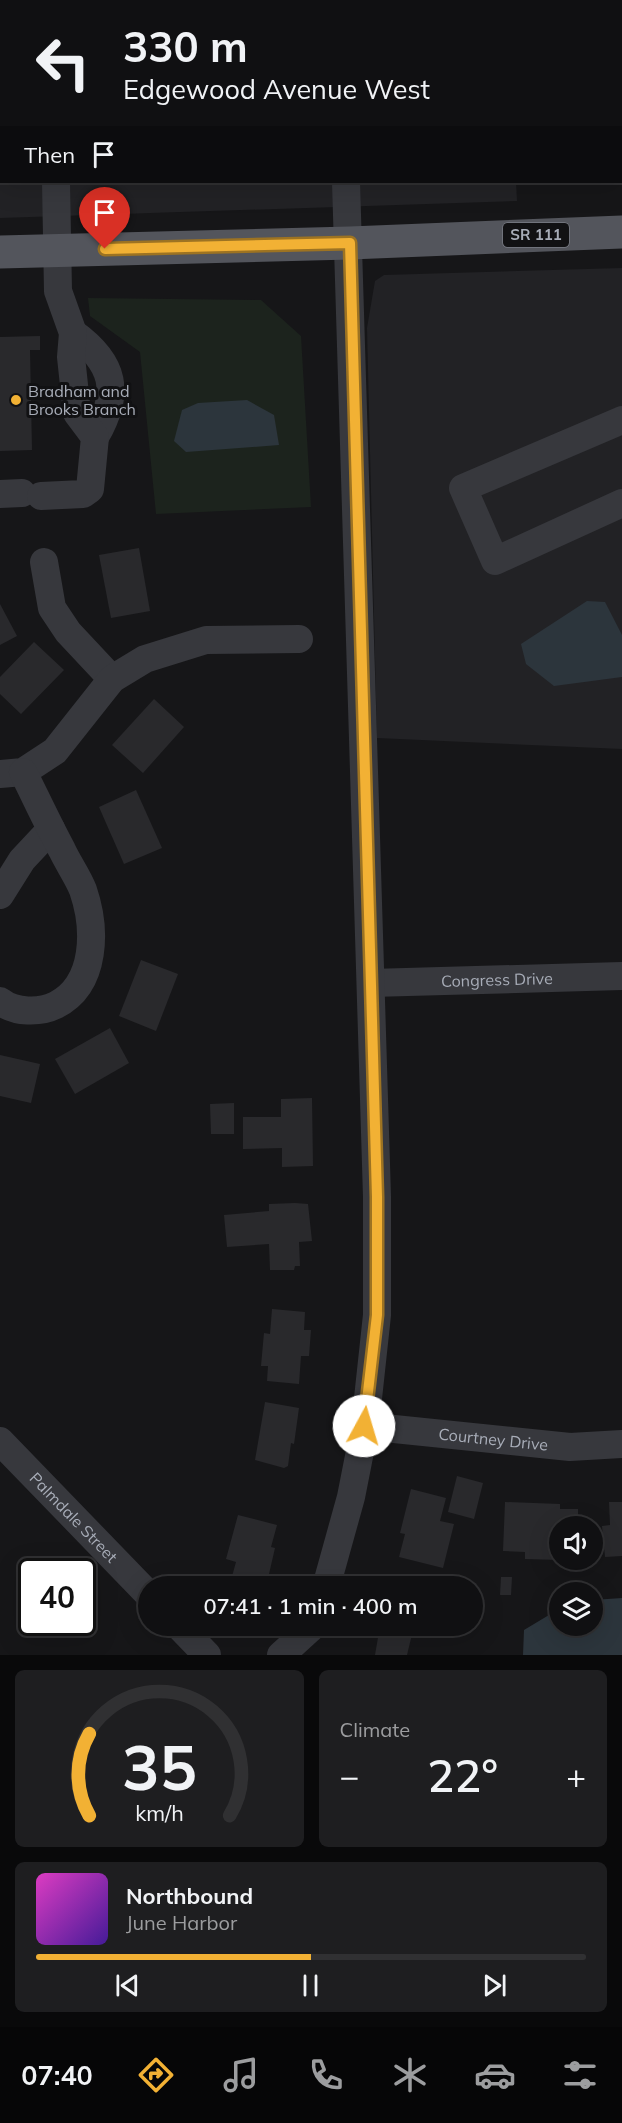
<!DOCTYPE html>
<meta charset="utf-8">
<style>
body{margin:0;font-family:Mulish,sans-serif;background:#1e1e20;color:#f1f3f6;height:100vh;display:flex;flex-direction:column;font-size:22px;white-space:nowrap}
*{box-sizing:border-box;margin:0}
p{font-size:20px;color:#9c9d9f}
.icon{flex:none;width:33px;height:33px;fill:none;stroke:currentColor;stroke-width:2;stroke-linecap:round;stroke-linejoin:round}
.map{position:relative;height:1655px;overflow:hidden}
.details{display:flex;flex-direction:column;gap:15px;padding:15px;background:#09090a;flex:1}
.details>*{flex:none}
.hud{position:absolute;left:0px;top:0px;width:622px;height:183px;box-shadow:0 6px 24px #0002,0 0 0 2px #303032;background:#101012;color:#f1f3f6;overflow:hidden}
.tools{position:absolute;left:549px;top:1516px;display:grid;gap:12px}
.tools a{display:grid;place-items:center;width:54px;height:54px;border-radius:50%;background:#101012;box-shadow:0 6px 24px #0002,0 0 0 2px #303032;font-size:30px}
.speed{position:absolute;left:18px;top:1558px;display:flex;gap:12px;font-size:30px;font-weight:700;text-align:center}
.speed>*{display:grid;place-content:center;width:78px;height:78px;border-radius:50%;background:#101012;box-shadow:0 6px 24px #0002,0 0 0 2px #303032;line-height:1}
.speed .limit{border:3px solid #111;border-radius:9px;background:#fff;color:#111}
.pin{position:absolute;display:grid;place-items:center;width:51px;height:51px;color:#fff;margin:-62px -26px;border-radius:50% 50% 50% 0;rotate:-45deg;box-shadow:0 0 6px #0007}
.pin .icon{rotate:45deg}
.me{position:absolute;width:66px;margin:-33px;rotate:6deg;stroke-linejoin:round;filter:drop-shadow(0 0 4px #0008)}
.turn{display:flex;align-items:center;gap:21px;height:126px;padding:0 24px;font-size:27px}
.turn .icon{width:78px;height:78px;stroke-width:2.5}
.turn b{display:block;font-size:42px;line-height:51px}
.then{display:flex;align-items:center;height:57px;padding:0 24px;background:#0003;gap:12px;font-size:22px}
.big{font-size:45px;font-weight:600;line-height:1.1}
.details .widget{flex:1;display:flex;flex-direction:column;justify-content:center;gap:9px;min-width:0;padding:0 21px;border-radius:9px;background:#1e1e20}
.details .dial{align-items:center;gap:0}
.dial svg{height:156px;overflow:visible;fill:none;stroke:#303032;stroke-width:7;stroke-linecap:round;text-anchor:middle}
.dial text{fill:#f1f3f6;stroke:none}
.song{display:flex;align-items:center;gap:18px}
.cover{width:72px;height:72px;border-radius:9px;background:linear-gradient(135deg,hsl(310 70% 55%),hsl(260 70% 35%))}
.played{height:6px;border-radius:3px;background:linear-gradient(90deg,#f2b134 50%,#303032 50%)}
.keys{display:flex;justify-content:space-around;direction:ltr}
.heat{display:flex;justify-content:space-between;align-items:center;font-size:33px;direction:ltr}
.details .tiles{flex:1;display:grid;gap:15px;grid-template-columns:1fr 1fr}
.widget:last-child{grid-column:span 2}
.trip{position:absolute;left:138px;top:1576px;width:345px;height:60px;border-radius:30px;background:#101012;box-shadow:0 6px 24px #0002,0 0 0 2px #303032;font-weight:600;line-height:60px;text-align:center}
.tab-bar{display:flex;height:96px;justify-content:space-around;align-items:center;background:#060607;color:#9c9d9f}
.tab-bar .icon{width:42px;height:42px}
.tab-bar .active{color:#f2b134}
.tab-bar b{font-size:27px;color:#f1f3f6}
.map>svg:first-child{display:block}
.built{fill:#222225}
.green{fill:#1c231d}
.water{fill:#2c353c}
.building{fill:#29292c}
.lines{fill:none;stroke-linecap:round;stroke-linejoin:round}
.minor{stroke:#37383d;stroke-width:28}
.major{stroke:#53555c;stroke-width:33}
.route-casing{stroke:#9d7322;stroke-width:15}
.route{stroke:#f2b134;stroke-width:10}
.poi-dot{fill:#f2b134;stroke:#111113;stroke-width:2}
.labels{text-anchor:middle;stroke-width:6;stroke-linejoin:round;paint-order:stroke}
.shield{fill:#111113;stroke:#7b7e86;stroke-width:1.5}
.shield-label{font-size:15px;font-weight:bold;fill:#a8adb8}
.poi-label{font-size:16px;fill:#a8adb8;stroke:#111113;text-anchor:start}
.street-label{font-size:16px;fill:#a8adb8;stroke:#111113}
</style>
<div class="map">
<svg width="622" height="1655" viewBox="0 0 622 1655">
<rect width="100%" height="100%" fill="#161618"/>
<g class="built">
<polygon points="0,0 500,0 2,2 2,182 516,182 517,201 0,218"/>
<polygon points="622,268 622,749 377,738 367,328 375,281 384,275"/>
</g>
<polygon class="green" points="88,298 261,300 301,336 311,507 156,514 140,352 90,316"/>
<g class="water">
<polygon points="247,400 274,415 279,445 186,452 174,441 182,410 198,403"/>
<polygon points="587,601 605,602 622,635 622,677 554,686 526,664 521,644"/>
<polygon points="622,1598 622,1655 523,1655 524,1630 559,1609 560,1626 592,1626 593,1600"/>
</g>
<g class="building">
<polygon points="40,336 40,350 30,350 32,450 0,451 0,337"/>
<polygon points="139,548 150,611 111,618 99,555"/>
<polygon points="0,604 17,636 0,645"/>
<polygon points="34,642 64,670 21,714 0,694 0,677"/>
<polygon points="154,699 184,727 143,773 112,745"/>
<polygon points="136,790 162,848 124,864 99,807"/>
<polygon points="141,960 178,974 156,1031 119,1016"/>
<polygon points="110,1028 129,1063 75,1094 55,1059"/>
<polygon points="0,1055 40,1064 31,1103 0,1096"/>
<polygon points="312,1098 313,1166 282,1167 282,1148 243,1149 243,1117 281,1117 281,1099"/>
<polygon points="234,1103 234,1134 211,1134 210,1104"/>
<polygon points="295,1203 308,1204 312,1241 299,1242 300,1266 295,1266 294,1270 270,1270 269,1244 227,1247 224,1215 269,1211 269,1204"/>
<polygon points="272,1309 305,1312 304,1330 311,1330 309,1356 301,1356 299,1384 267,1381 268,1366 261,1366 264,1333 270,1334"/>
<polygon points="265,1402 299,1408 294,1444 291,1443 288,1466 284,1468 255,1460"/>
<polygon points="457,1476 483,1483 474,1519 448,1512"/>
<polygon points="411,1489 446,1498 440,1521 454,1524 443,1568 399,1557 405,1534 400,1533"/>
<polygon points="505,1502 560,1504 560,1509 578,1509 578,1527 560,1527 560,1560 525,1559 525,1552 503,1551"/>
<polygon points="609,1502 622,1502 622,1556 605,1557 602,1526 610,1525"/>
<polygon points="238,1515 277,1525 271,1547 275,1548 266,1587 231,1580 236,1562 226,1559"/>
<polygon points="501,1577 512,1577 511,1595 500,1595"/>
<polygon points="380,1626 414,1626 407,1655 375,1655"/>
</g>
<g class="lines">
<g class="minor">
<polyline points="51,0 51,2"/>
<polyline points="0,89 2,89"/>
<path d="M73 333C115 363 121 393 95 437"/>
<polyline points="622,420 463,488 495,561 622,503"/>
<polyline points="0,494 22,493"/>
<polyline points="41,496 83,494 90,489 95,437 77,413 71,357 73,333 58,291 56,182"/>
<polyline points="44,562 52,608 68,632 112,679"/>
<polyline points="0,774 23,772 55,751 112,679 145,659 206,640 299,639"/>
<polyline points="0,895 22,860 51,829"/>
<path id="s1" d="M371 983 622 976"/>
<path d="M0 1001C15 1013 40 1013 56 1005 97 984 96 928 83 890 78 877 68 863 62 850 48 824 36 798 23 772"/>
<path id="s2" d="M365 1426 570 1447 622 1444"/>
<path id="s3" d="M0 1441 148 1594"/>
<polyline points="326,1587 351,1497 365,1426 377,1315 377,1197 346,182"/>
<polyline points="179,1626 207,1655"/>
<polyline points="281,1655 313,1626"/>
</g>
<polyline class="major" points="0,252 350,243 622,232"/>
</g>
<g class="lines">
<defs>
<polyline id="route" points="105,249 350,243 377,1197 377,1315 364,1426"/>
</defs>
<use href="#route" class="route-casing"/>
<use href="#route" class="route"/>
</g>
<circle class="poi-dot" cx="16" cy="400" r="6"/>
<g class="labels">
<rect class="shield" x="503" y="223" width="66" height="24" rx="4.5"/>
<g class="shield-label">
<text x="536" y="240">SR 111</text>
</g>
<g class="poi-label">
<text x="28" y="397">Bradham and<tspan x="28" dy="18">Brooks Branch</tspan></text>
</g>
<g class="street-label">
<text dy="6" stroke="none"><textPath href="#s1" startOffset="126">Congress Drive</textPath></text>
<text dy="6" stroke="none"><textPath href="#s2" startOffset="129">Courtney Drive</textPath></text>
<text dy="6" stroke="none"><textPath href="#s3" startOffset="106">Palmdale Street</textPath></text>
</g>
</g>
</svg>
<div class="tools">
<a><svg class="icon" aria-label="sound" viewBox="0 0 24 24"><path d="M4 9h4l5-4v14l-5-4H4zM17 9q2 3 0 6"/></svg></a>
<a><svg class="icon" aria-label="layers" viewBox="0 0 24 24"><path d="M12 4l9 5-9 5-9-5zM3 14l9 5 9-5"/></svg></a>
</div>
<div class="speed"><div class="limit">40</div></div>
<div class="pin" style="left:105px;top:249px;background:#d93025"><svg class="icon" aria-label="arrive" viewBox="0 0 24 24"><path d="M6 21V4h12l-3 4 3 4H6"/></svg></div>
<svg class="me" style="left:364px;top:1426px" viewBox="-20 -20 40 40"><circle r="19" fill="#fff"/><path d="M0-13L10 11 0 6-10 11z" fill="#f2b134"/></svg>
<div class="trip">07:41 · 1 min · 400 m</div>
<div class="hud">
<div class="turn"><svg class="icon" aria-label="left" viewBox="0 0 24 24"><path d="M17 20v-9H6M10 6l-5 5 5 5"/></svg><div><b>330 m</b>Edgewood Avenue West</div></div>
<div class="then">Then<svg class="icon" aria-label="arrive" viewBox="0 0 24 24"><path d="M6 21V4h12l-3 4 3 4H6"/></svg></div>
</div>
</div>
<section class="details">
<div class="tiles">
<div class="widget dial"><svg viewBox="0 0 100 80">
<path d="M14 69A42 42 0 1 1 86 69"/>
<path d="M14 69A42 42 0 0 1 14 27" stroke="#f2b134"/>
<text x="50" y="56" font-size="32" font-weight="700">35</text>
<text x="50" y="72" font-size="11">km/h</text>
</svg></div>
<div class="widget"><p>Climate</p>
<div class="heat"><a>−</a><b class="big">22°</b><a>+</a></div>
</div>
<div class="widget">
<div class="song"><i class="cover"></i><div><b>Northbound</b><p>June Harbor</p></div></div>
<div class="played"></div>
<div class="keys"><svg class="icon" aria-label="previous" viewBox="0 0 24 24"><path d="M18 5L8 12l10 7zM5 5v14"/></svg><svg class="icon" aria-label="pause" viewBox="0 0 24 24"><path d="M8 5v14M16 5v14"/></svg><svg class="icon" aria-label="next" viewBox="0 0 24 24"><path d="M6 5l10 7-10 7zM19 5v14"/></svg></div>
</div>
</div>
</section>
<nav class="tab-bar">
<b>07:40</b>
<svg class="icon active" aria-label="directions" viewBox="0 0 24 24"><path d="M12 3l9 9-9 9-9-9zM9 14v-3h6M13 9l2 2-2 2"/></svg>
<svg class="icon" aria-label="music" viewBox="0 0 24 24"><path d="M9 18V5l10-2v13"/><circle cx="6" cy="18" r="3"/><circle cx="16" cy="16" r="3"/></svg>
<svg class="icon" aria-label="phone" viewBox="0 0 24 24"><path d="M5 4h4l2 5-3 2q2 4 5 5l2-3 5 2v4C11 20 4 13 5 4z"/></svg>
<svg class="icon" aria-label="climate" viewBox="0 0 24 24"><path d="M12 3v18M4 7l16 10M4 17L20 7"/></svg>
<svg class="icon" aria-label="car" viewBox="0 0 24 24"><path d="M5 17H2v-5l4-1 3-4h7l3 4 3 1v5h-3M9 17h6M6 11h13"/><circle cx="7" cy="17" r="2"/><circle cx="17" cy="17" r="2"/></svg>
<svg class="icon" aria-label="filters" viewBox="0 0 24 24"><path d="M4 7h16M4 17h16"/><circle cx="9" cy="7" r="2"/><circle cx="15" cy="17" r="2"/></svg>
</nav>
